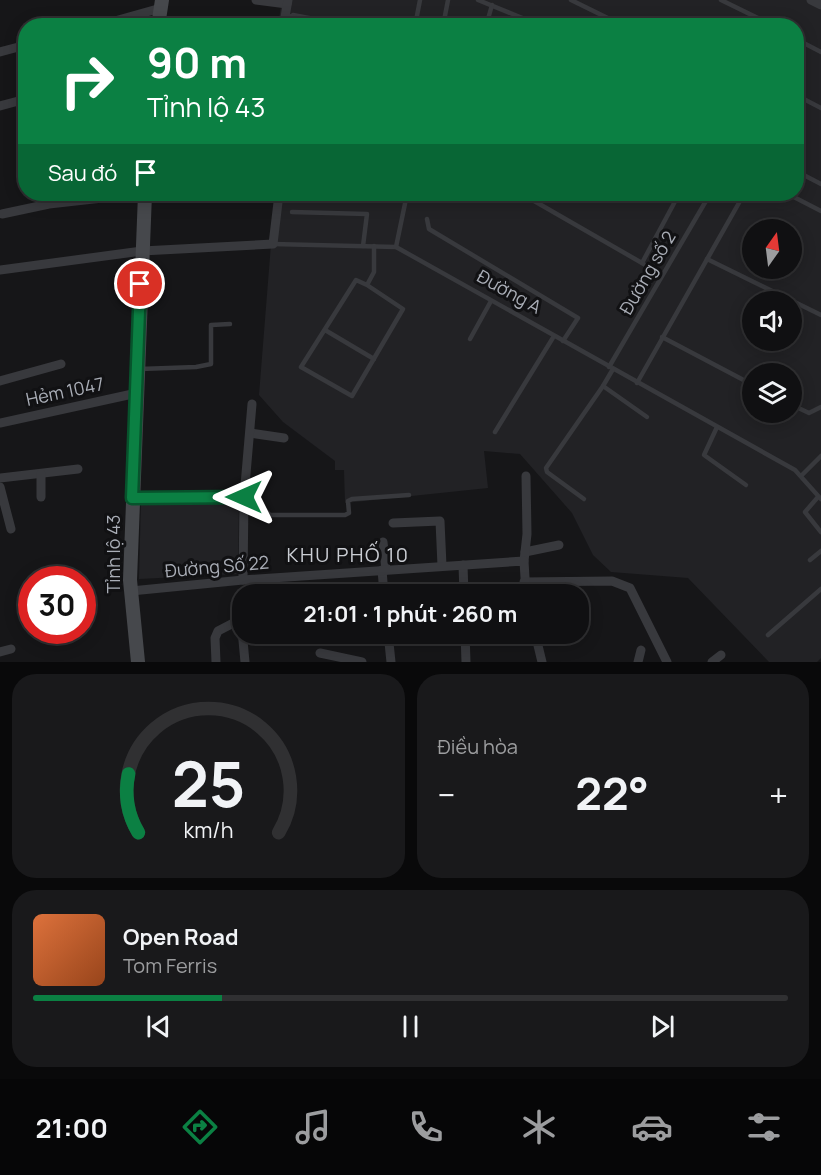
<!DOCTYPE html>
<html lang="vi">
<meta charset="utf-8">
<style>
body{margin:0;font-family:Manrope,sans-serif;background:#19191b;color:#f1f3f6;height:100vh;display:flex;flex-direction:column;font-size:22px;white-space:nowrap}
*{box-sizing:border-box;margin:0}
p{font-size:20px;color:#9c9d9f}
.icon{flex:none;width:33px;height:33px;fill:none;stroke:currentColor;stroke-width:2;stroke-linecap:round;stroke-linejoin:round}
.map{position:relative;height:662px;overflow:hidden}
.sheet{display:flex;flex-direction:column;gap:12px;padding:12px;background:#09090a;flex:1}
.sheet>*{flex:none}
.hud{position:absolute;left:18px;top:18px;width:786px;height:183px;border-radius:24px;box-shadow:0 3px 15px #0003,0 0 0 2px #303032;background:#0b8043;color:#fff;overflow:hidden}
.needle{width:39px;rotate:14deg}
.fabs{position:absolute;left:742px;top:219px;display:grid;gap:12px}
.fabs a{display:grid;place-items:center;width:60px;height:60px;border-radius:50%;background:#101012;box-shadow:0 3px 15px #0003,0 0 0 2px #303032;font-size:30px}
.speed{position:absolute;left:18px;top:566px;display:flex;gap:12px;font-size:30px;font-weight:700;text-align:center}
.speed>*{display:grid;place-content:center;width:78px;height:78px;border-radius:50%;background:#101012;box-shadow:0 3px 15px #0003,0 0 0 2px #303032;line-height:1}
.speed .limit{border:9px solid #d22;background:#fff;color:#111}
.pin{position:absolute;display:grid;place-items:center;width:51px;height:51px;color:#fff;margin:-26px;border:3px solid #fff;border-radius:50%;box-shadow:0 2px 6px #0007}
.me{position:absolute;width:66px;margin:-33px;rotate:270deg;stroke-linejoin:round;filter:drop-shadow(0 0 4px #0008)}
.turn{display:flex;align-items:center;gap:21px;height:126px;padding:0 30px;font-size:27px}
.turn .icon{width:78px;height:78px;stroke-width:2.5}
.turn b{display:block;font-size:42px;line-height:51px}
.then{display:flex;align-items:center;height:57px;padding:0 30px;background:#0003;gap:12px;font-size:22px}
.big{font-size:45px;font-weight:700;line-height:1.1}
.sheet .tile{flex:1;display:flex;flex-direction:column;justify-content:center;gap:9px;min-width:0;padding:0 21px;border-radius:24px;background:#19191b}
.sheet .dial{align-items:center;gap:0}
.dial svg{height:156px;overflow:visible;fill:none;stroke:#303032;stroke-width:7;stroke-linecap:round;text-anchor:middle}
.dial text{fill:#f1f3f6;stroke:none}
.song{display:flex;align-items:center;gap:18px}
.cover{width:72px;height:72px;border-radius:9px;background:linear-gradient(135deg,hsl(20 70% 55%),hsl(20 70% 35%))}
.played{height:6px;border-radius:3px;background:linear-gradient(90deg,#0b8043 25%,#303032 25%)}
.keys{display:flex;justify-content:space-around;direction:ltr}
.heat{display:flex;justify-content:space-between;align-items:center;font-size:33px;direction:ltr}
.sheet .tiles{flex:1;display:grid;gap:12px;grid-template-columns:1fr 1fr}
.tile:last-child{grid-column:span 2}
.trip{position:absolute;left:232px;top:584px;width:357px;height:60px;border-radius:24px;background:#101012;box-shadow:0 3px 15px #0003,0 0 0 2px #303032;font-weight:700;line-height:60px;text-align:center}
.tabs{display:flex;height:96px;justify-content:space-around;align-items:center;background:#060607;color:#9c9d9f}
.tabs .icon{width:42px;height:42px}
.tabs .on{color:#0b8043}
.tabs b{font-size:27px;color:#f1f3f6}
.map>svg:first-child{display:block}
.built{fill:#222225;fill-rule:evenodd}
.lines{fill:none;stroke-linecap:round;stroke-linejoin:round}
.lane{stroke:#38393d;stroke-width:4.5}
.street{stroke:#38393d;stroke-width:9}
.secondary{stroke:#46484c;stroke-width:14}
.route-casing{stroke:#07532c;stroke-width:15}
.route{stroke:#0b8043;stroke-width:10}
.labels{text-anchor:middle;stroke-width:6;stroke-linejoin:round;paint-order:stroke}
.street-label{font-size:18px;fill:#aaaeb7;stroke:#111113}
.neighbourhood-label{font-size:20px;letter-spacing:1.5px;fill:#cacdd3;stroke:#111113}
</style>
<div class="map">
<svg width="821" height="662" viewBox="0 0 821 662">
<rect width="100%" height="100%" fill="#161618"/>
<g class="built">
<path d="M282 0H821V658L817 662H769L688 578 611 572 593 555 572 513 520 454 484 451 488 488 345 503 344 470H335V461L283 422 259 395 275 194H796V26H310L311 19H279ZM753 230H792V268H753ZM753 302H792V340H753ZM753 374H792V412H753Z"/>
<polygon points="141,499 239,501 238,574 139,579"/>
</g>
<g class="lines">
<g class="lane">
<polyline points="478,0 542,26"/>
<polyline points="571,0 624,26"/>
<polyline points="721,0 774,26"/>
<polyline points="293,15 351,26"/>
<polyline points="415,26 420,0"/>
<polyline points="443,26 448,0"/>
<polyline points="486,26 492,5"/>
<polyline points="796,39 821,52"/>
<polyline points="796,95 821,108"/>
<polyline points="796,171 821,184"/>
<polyline points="522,194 642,263 679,194"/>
<polyline points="788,194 821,211"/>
<polyline points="292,212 367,214 363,246"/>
<polyline points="427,219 429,229 578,318 563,341"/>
<polyline points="273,244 396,247 795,470 821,499"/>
<polyline points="396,247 407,194"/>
<polyline points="707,259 821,315"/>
<polyline points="642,263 661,276"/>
<polyline points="367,285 356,280 301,367 352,396 403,309 367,285 374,272 374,246"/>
<polyline points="325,330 374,359"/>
<polyline points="662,337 753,385"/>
<polyline points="470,339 491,301"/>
<polyline points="609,367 710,194"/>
<polyline points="140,369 196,367 211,364 211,325 230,324"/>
<polyline points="613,369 603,386 647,417"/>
<polyline points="637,383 744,194"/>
<polyline points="792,405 809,413 821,407"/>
<polyline points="717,427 704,455 746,485"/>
<polyline points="495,432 554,336"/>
<polyline points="801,476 821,456"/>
<polyline points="818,497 805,512 821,532"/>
<polyline points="584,499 547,472 546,468 603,386"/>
<polyline points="244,505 262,507 270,515 345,515 349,513 348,501 352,499 409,495"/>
<polyline points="810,560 821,551"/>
<polyline points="768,635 821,589"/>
</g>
<g class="street">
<polyline points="256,0 287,4"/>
<polyline points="288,0 285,17 315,26"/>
<polyline points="811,0 821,5"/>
<polyline points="97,26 161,8"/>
<polyline points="0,52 26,45"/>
<polyline points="0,106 26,99"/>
<polyline points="2,214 49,204 138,194"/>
<polyline points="0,270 142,251 273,244 279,194"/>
<polyline points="0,381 61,364"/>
<polyline points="0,423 137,393"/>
<polyline points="250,433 284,438"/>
<polyline points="0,478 78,469"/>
<polyline points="0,487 11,529"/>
<polyline points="41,497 41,474"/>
<polyline points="132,498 244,497"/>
<polyline points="393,523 440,521 442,566"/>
<polyline points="383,542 386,570"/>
<polyline points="525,552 559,545"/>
<polyline points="524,561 527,534 526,476"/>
<polyline points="463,565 464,594"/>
<polyline points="382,570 384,594"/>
<polyline points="243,580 244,497 252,404"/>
<polyline points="250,580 250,594"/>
<polyline points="524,582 612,581 630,588 667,662"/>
<polyline points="131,591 243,580 524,561 526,594"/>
<polyline points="241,619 245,662"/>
<polyline points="388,633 391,662"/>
<polyline points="465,633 466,662"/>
<polyline points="535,633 542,662"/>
<polyline points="0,652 11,649"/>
<polyline points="320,653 362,662"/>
<polyline points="216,662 215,638 218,631 243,618"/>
<polyline points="638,662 641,650"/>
<polyline points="712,662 721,655"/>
</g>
<g class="secondary">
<polyline points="158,26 162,0"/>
<polyline points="138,662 130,580 145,194"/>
</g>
</g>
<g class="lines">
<defs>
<polyline id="route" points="140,284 132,498 244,497"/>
</defs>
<use href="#route" class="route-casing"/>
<use href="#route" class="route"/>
</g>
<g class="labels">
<g class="street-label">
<text transform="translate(648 273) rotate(-60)" y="6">Đường số 2</text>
<text transform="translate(509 292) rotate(29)" y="6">Đường A</text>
<text transform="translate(65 392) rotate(-12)" y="6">Hẻm 1047</text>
<text transform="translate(114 554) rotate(-90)" y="6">Tỉnh lộ 43</text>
<text transform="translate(217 567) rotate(-5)" y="6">Đường Số 22</text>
</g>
<g class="neighbourhood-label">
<text x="348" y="562">KHU PHỐ 10</text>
</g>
</g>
</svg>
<div class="fabs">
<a><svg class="needle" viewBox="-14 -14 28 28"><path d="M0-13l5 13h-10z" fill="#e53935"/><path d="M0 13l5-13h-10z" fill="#9c9d9f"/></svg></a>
<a><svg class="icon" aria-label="sound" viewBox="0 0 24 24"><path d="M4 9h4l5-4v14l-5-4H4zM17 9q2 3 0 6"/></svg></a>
<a><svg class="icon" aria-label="layers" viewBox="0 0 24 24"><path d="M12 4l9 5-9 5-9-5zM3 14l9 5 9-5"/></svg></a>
</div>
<div class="speed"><div class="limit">30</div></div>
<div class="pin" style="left:140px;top:284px;background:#d93025"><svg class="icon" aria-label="arrive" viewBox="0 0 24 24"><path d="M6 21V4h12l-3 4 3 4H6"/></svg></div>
<svg class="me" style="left:244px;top:497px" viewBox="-20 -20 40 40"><path d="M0-17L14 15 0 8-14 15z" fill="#0b8043" stroke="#fff" stroke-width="4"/></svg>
<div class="trip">21:01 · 1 phút · 260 m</div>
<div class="hud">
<div class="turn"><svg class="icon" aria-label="right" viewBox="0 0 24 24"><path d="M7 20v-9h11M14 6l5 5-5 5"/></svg><div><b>90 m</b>Tỉnh lộ 43</div></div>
<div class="then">Sau đó<svg class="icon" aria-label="arrive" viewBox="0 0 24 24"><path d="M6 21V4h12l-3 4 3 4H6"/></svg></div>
</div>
</div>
<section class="sheet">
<div class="tiles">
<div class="tile dial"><svg viewBox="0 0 100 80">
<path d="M14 69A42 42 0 1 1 86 69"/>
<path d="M14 69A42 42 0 0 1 9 39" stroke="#0b8043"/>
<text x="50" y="56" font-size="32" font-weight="700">25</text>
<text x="50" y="72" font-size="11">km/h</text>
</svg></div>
<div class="tile"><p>Điều hòa</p>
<div class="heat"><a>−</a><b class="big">22°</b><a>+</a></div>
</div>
<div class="tile">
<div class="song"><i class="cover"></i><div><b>Open Road</b><p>Tom Ferris</p></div></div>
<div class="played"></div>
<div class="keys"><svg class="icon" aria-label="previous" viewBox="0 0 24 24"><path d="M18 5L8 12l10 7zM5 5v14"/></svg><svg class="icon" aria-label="pause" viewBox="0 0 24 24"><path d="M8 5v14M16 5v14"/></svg><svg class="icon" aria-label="next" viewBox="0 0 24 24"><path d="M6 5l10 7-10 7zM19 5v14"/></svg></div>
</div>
</div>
</section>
<nav class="tabs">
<b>21:00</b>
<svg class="icon on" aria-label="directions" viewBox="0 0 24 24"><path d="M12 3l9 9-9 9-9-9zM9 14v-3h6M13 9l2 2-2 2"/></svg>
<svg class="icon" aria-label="music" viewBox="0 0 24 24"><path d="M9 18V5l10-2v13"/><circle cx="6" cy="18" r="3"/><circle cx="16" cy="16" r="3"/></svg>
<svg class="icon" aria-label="phone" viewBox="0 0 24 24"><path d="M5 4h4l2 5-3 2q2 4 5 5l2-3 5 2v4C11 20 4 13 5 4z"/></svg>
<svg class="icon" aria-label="climate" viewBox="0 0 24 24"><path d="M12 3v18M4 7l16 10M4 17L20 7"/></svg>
<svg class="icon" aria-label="car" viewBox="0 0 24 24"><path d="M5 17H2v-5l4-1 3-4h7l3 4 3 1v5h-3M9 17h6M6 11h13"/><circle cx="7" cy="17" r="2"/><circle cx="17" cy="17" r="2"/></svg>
<svg class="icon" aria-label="filters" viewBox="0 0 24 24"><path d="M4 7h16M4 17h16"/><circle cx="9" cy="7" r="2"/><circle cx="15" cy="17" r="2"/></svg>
</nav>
